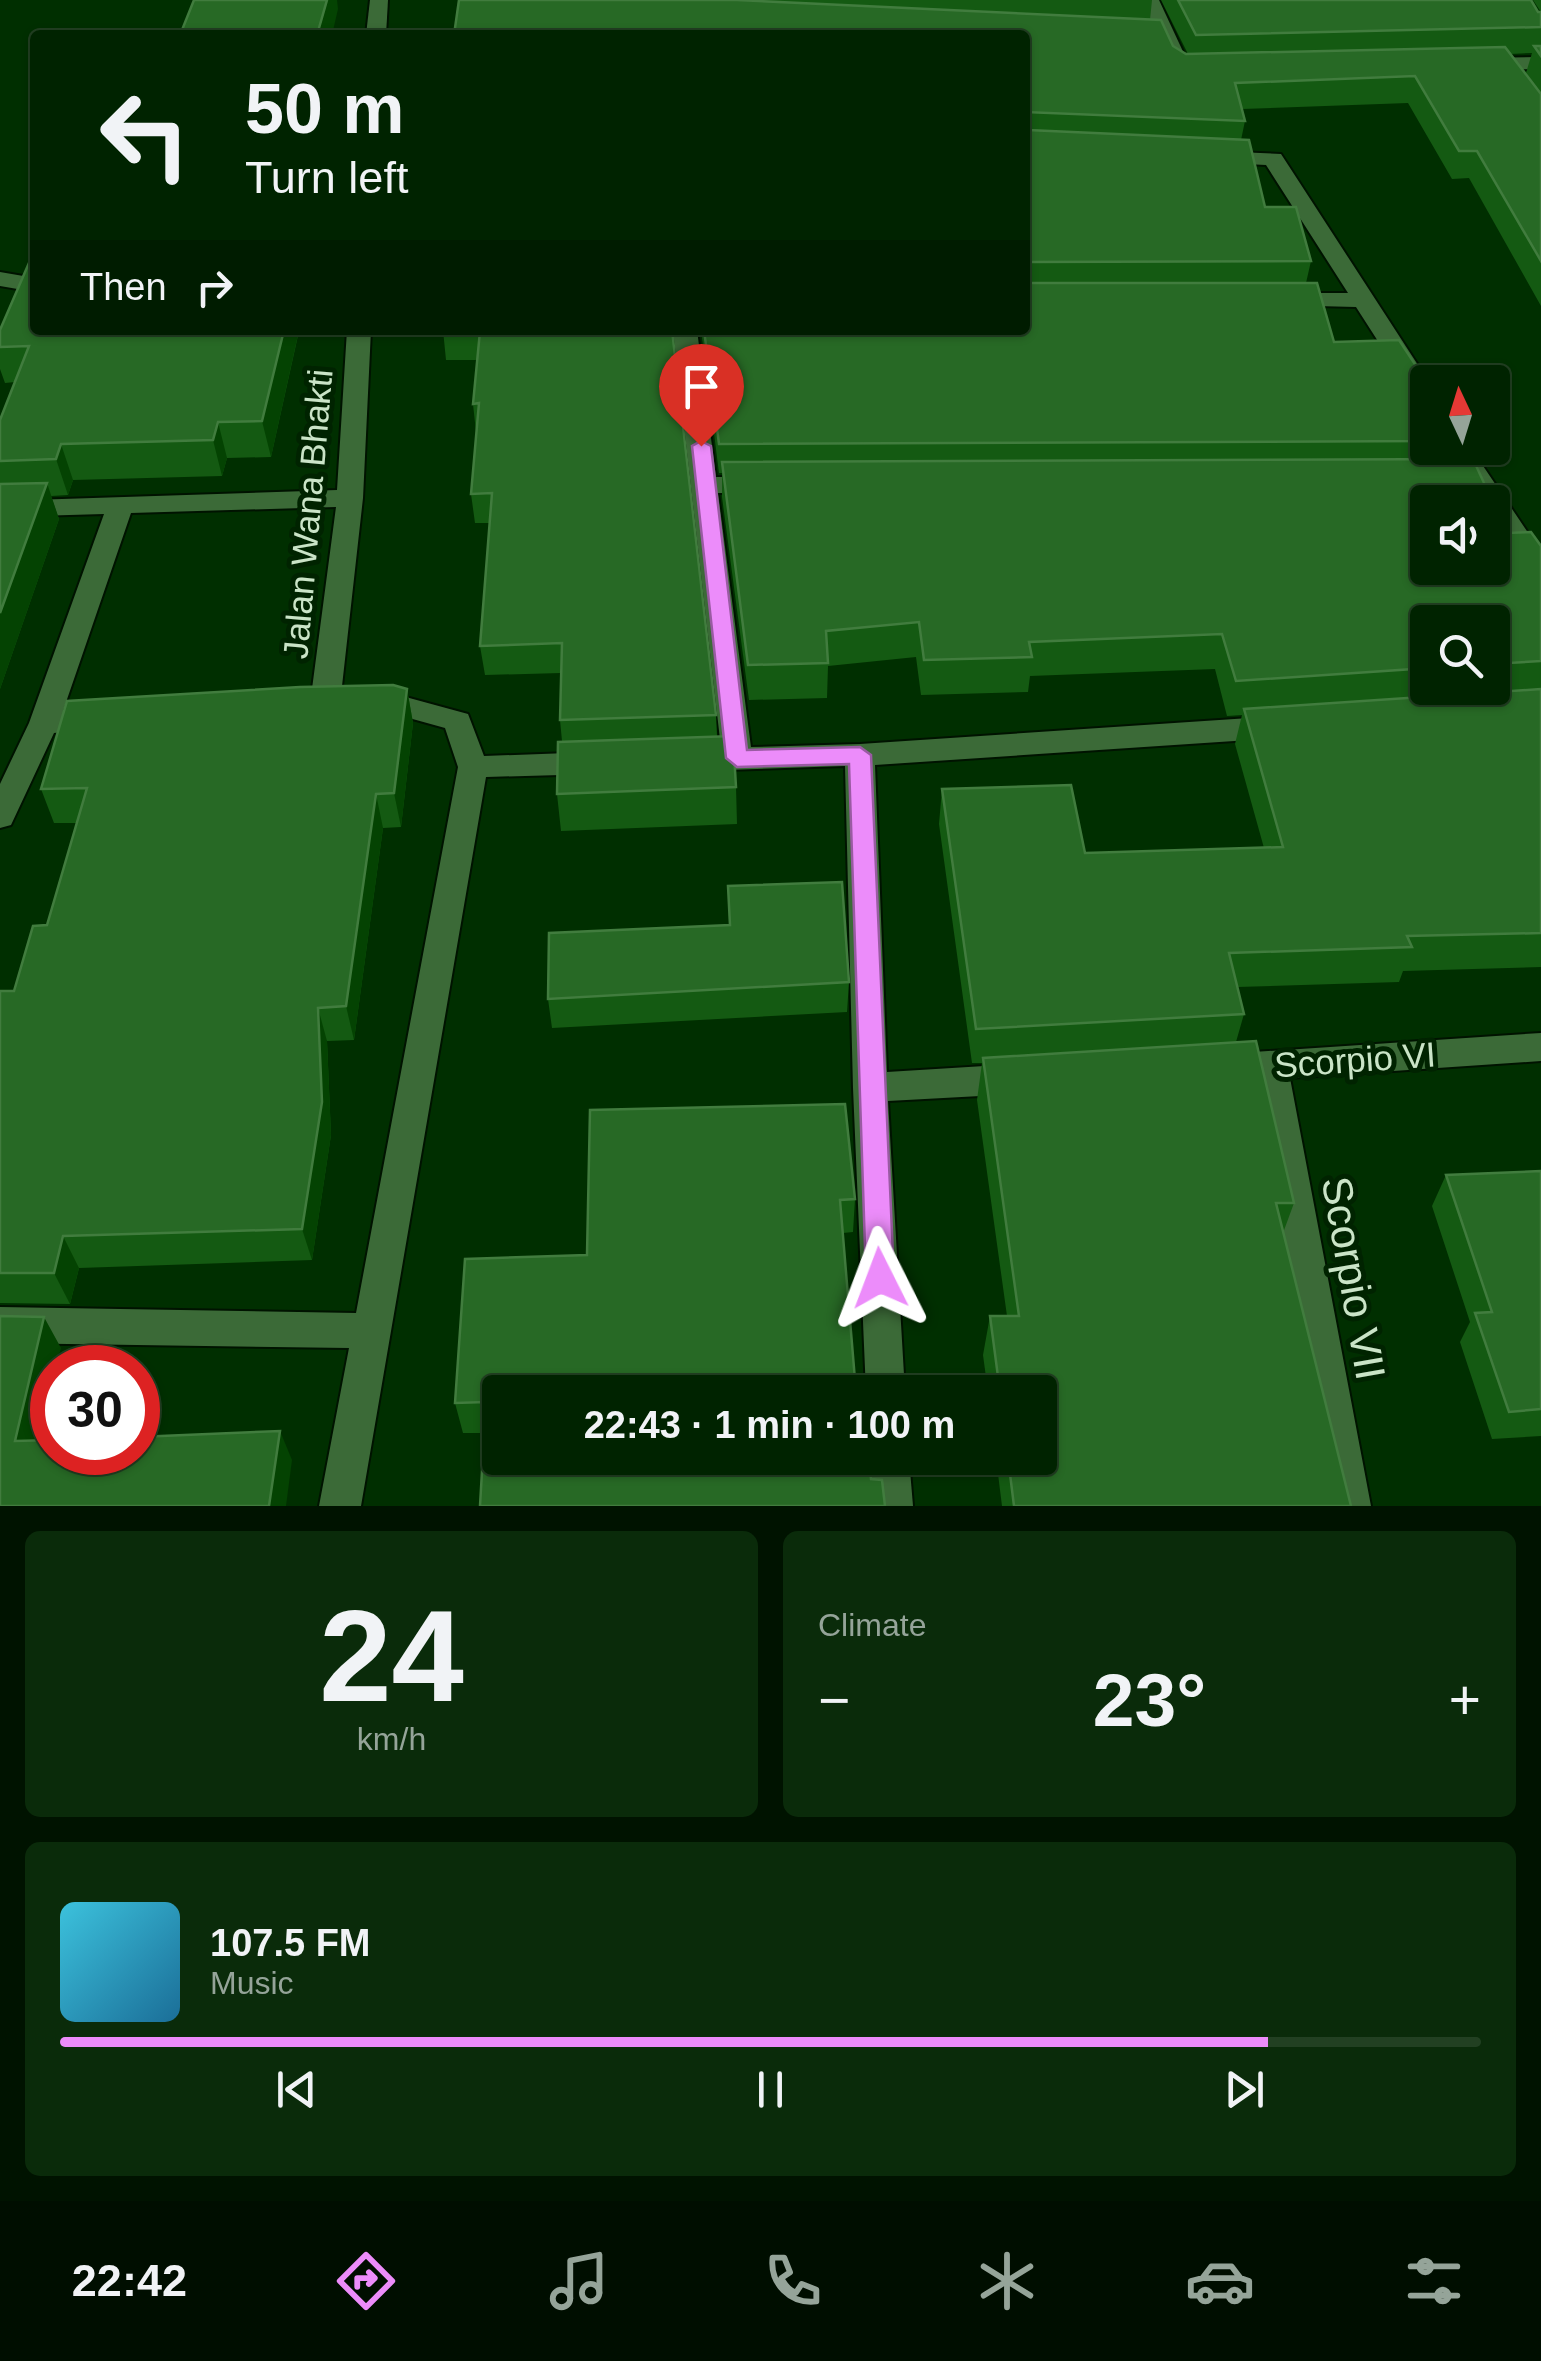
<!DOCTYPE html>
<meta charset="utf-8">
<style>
body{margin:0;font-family:Helvetica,sans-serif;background:#0a2b0a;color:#f1f3f6;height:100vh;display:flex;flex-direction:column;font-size:38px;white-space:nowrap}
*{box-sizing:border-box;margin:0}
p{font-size:32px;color:#95a499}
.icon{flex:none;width:55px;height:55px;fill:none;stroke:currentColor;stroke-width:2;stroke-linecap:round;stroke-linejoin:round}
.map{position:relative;height:1506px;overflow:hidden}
.drawer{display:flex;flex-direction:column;gap:25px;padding:25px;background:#001300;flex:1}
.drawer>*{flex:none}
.hud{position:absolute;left:30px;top:30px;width:1000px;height:305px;border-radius:10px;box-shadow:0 2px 8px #0004,0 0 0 2px #224022;background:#002300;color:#f1f3f6;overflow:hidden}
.needle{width:65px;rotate:356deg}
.tools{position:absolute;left:1410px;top:365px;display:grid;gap:20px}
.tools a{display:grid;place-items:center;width:100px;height:100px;border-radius:10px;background:#002300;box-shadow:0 2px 8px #0004,0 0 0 2px #224022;font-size:50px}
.speed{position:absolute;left:30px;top:1345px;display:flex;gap:20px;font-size:50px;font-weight:700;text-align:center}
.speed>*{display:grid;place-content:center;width:130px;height:130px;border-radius:50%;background:#002300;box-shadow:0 2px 8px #0004,0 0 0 2px #224022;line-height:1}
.speed .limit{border:15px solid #d22;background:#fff;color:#111}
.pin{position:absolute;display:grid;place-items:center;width:85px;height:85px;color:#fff;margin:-102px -42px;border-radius:50% 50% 50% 0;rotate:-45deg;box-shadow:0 0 10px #0007}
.pin .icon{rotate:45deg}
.me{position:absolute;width:110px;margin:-55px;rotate:357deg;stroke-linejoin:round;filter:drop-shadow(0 0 8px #0008)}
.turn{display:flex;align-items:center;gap:35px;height:210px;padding:0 50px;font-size:45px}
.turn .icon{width:130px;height:130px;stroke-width:2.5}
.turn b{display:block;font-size:70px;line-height:85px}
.then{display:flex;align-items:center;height:95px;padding:0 50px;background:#0003;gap:20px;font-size:38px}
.big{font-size:75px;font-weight:700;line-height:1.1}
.drawer .tile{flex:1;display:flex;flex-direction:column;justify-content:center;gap:15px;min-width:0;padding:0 35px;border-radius:15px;background:#0a2b0a}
.drawer .dial{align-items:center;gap:0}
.dial b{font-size:130px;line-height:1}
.song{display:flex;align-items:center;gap:30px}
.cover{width:120px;height:120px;border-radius:15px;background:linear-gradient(135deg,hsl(190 70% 55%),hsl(200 70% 35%))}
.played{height:10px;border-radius:5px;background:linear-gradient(90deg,#ec8cfa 85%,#224022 85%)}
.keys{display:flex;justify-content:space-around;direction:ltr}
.heat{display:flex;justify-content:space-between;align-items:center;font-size:55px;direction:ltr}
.drawer .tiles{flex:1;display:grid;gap:25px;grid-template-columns:1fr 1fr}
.tile:last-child{grid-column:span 2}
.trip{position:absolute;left:482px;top:1375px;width:575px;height:100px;border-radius:10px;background:#002300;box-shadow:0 2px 8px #0004,0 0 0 2px #224022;font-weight:700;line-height:100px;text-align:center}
.menu{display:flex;height:160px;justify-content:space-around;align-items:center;background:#000e00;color:#95a499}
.menu .icon{width:70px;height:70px}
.menu .current{color:#ec8cfa}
.menu b{font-size:45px;color:#f1f3f6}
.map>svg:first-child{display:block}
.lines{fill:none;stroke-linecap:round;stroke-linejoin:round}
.street-casing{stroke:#001300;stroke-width:4}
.street{fill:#3b6a37;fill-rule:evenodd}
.wall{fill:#145a12;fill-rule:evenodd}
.shaded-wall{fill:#044302}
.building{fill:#276925;stroke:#417c3e;stroke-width:2.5;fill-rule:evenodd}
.route{fill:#ec8cfa;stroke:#995ba2;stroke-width:2.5}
.labels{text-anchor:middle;stroke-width:10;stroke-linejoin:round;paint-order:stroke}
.street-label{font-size:35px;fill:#cae4c7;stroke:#002300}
.near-street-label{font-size:42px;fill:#cae4c7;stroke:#002300}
</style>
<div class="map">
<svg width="1541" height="1506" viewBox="0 0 1541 1506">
<rect width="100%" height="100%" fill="#002f00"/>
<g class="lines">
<defs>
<g id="street">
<polygon points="370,0 388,0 386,35 366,35"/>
<polygon points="1141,0 1159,0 1186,58 1183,62 1169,62 1166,58"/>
<polygon points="1541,57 1541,69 1479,70 1469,64 1479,58"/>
<polygon points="1213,151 1281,154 1429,382 1428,407 1419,405 1356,307 1276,305 1272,300 1284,293 1348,293 1266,165 1205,162 1202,157 1205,152"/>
<polygon points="0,272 35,278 35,292 0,286"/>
<polygon points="347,330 371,330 363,498 340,704 335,711 325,714 315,711 310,704 336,507 131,513 63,711 112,712 117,719 112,726 54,733 11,825 0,828 0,784 29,723 104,514 0,517 0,501 337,490"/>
<polygon points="673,330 697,330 716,477 759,477 772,485 759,493 718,493 751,747 860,744 1279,716 1289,720 1294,727 1289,734 1279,738 875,765 887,1072 1017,1064 1029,1069 1034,1079 1029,1089 1017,1094 888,1101 905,1392 866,1392 853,1088 845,766 696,771 685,768 681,760 685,752 721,748"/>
<polygon points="1446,448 1471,448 1541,552 1541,582 1531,579 1492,519 1492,502 1482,502"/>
<polygon points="372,693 391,693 468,714 484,756 595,752 606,755 610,763 606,771 595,774 486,777 361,1506 319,1506 349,1348 0,1343 0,1307 356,1313 458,767 445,728 391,713 362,710 357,703 362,696"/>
<polygon points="1541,1033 1541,1061 1290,1078 1371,1506 1329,1506 1255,1080 1223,1082 1211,1078 1206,1068 1211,1058 1223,1054"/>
<polygon points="869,1458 909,1458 913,1506 871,1506"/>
</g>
</defs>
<use href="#street" class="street-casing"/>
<use href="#street" class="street"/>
</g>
<g class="wall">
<path d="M459 0H1152L1150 20 1173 46 1188 54 1161 0H1531L1541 27V94L1526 73 1532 53 1510 54 1541 94V306L1469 178 1452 179 1408 103 1242 109 1245 121 1241 140 1265 207 1311 261 1306 283 1334 342 1428 382V448H1458L1454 459 1507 533 1541 546V967L1403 971 1399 982 1237 987 1244 1014 1236 1042 1294 1203 1283 1233 1351 1506H1002L996 1458H1040V1392H988L983 1355 990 1316H1007L977 1100 982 1063H972L939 824 942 789 1085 853 1264 848 1235 744 1242 715 1227 716 1215 669 1030 676 1028 692 921 695 916 657 828 666 827 698 749 700 722 497V473H719L701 330H1025V35ZM1428 622H1492V688H1428Z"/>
<polygon points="1533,0 1541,0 1541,12"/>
<polygon points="0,330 299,331 271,457 227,458 222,476 73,480 68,495 51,496 59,519 0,689 0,420 15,382 5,383 0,369"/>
<polygon points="443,330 672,330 716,715 717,736 736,787 737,824 561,831 557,794 562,741 560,720 561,673 485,675 480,646 490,523 475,523 471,494 476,432 473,404 477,360 446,360"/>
<polygon points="407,689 413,723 401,827 383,828 354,1040 327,1041 331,1135 312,1260 79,1268 70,1304 0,1303 0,991 14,991 47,925 77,823 54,823 41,789"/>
<polygon points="728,886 849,982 847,1012 552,1028 548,999 729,925"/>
<polygon points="590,1110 855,1199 853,1232 843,1233 484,1433 463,1433 455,1403 587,1255"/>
<polygon points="1541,1171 1541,1436 1492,1439 1460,1342 1470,1322 1432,1206 1446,1175"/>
</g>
<g class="shaded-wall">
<polygon points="327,0 337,0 338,9 332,35 317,35"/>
<polygon points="284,330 299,330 271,457 262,421"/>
<polygon points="218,422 227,458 222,476 213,440"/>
<polygon points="61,444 73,480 68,495 56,459"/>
<polygon points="47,483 59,519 0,689 0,613"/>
<polygon points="407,689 413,723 401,827 394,793"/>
<polygon points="376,794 383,828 354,1040 346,1006"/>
<polygon points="318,1008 327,1041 331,1135 312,1260 302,1229"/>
<polygon points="63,1236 79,1268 70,1304 54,1273"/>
<polygon points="44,1317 61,1348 56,1368 52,1368 52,1384 33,1470 15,1441"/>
<polygon points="280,1431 292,1460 286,1506 269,1506"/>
</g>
<g class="building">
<polygon points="194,0 327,0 317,35 180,35"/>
<polygon points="459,0 737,0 1161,20 1173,46 1186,54 1505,47 1541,94 1541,261 1477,151 1459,151 1415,76 1235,83 1245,121 1025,112 1025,114 1025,35 454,35"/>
<polygon points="1178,0 1531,0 1538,12 1541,12 1541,27 1196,35"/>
<polygon points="1534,46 1541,46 1541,56"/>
<polygon points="1025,128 1028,130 1249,140 1265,207 1296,207 1311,261 1028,262 1025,276"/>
<polygon points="35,249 35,330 284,330 262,421 218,422 213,440 61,444 56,459 0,461 0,420 29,346 0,347 0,330"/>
<polygon points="1025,280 1028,283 1317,283 1334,342 1399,340 1424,378 1432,381 1433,382 1428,382 1428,441 719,444 704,330 1025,330"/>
<polygon points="443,330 672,330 716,715 560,720 562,643 480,646 492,493 471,494 479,403 473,404 480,331 442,332"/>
<path d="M1473 459 1507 533 1531 532 1541 546V661L1492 664V622H1428V668L1236 681 1222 634 1029 642 1032 657 924 660 919 622 826 631 828 663 748 665 722 462ZM1428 502H1492V568H1428Z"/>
<polygon points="47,483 0,613 0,484"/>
<polygon points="393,685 407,689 394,793 376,794 346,1006 318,1008 322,1102 302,1229 63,1236 54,1273 0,1273 0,991 14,991 33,926 47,925 87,788 41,789 67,701 300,687"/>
<polygon points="1541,689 1541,933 1407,936 1412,947 1229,953 1244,1014 976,1029 942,789 1071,785 1085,853 1283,847 1244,709"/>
<polygon points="733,736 736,787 557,794 558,742"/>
<polygon points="842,882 849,982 548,999 549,933 730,925 728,886"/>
<polygon points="1256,1041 1294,1203 1276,1203 1351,1506 1014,1506 1008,1458 1040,1458 1040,1392 1000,1392 990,1316 1019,1316 983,1058"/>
<polygon points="845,1104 855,1199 840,1200 856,1392 500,1392 500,1458 869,1458 871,1479 882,1480 885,1506 480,1506 486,1402 455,1403 465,1259 587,1255 590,1110"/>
<polygon points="1541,1171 1541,1409 1509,1412 1475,1313 1492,1312 1446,1175"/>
<polygon points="0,1316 44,1317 15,1441 52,1440 52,1452 138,1452 138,1437 280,1431 269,1506 0,1506"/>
</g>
<polygon class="route" points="701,441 711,446 747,750 860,747 871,755 894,1278 890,1287 880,1291 870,1287 866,1278 849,764 737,767 726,758 692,446"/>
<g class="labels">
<g class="street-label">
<text transform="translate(308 514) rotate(-85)" y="12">Jalan Wana Bhakti</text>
<text transform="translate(1355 1060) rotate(-4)" y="12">Scorpio VI</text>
</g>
<g class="near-street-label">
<text transform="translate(1354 1278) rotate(80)" y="15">Scorpio VII</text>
</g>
</g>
</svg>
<div class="tools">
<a><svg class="needle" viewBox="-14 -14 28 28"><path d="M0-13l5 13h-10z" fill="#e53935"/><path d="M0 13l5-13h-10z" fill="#95a499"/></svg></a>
<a><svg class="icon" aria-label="sound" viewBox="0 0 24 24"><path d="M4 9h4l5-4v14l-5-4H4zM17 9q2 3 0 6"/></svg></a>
<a><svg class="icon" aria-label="search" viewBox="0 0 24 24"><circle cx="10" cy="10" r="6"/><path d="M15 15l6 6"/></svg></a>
</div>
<div class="speed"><div class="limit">30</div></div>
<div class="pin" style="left:701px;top:446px;background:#d93025"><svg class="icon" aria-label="arrive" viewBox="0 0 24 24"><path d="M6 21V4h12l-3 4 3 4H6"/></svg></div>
<svg class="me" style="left:880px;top:1278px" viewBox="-20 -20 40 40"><path d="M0-17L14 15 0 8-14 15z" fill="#ec8cfa" stroke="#fff" stroke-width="4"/></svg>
<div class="trip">22:43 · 1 min · 100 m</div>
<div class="hud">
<div class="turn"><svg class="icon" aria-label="left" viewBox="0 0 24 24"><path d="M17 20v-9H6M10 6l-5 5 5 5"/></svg><div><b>50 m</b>Turn left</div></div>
<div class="then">Then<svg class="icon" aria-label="right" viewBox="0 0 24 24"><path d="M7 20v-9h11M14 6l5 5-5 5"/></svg></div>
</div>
</div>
<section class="drawer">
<div class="tiles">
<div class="tile dial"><b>24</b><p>km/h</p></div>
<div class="tile"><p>Climate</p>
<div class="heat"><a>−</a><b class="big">23°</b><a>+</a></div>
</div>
<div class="tile">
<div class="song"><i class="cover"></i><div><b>107.5 FM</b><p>Music</p></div></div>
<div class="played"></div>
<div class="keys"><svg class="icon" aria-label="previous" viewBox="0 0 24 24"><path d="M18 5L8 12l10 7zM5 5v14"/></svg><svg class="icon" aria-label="pause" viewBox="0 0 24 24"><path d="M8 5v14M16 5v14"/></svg><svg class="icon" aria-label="next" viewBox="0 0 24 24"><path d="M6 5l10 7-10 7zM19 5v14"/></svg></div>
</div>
</div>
</section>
<nav class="menu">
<b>22:42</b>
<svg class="icon current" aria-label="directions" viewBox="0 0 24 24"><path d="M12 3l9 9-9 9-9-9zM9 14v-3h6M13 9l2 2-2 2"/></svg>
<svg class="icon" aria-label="music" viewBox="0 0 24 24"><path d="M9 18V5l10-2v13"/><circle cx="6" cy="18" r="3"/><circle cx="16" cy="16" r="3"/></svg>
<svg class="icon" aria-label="phone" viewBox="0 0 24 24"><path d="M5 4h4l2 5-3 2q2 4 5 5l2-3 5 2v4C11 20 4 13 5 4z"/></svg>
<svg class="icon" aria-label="climate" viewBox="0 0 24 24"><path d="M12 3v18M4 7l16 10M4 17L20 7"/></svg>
<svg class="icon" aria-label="car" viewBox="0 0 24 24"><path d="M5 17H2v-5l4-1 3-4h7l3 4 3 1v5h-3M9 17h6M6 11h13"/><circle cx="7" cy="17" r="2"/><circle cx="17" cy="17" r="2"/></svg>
<svg class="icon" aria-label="filters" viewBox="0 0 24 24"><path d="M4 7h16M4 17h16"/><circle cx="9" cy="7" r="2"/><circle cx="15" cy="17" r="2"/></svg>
</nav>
